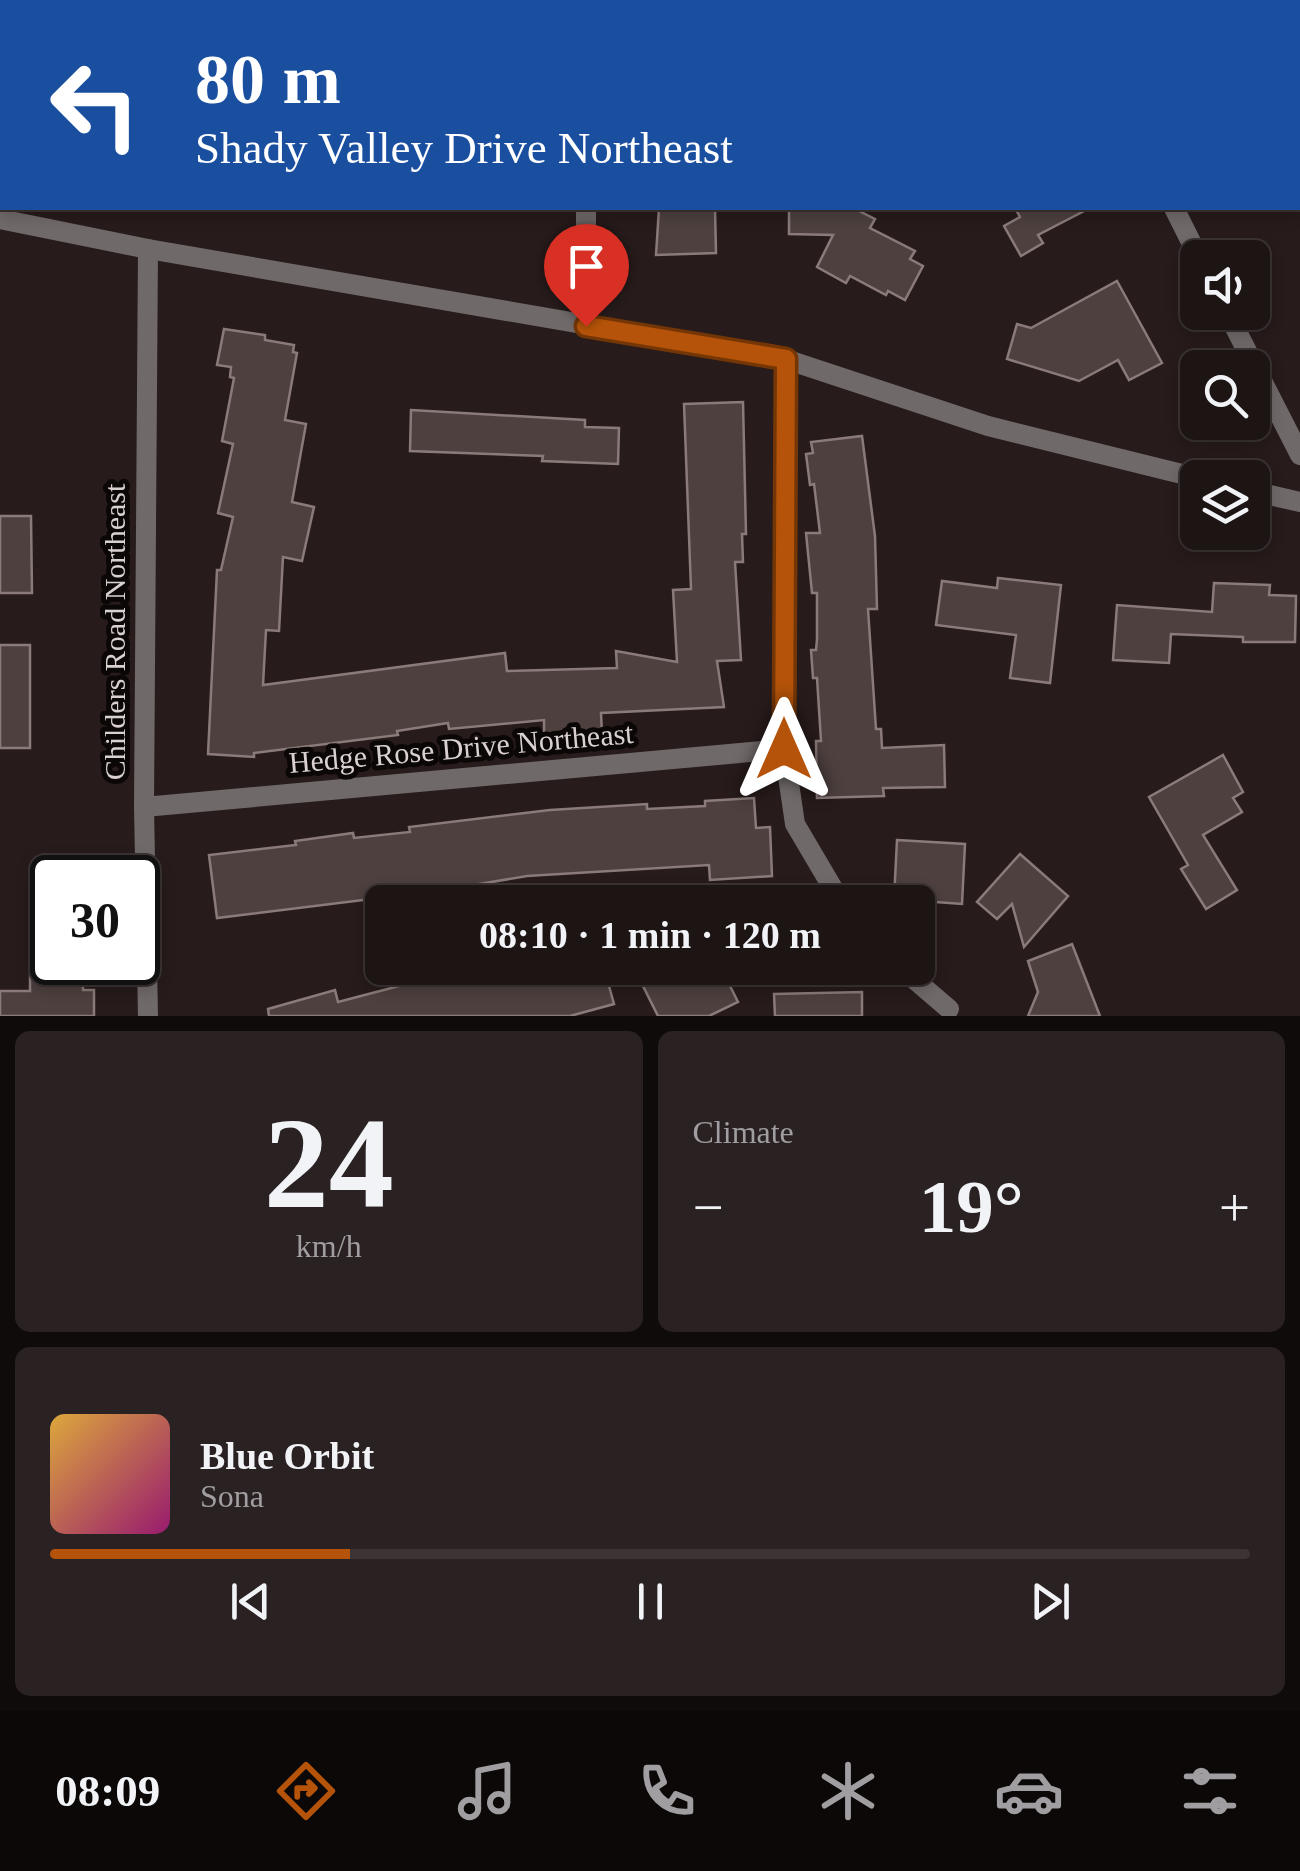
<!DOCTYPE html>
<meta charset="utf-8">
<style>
body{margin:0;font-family:Georgia,serif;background:#2a2122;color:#f1f3f6;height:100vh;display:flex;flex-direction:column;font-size:38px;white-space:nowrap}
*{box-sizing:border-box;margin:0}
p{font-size:32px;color:#a09ea0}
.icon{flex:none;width:55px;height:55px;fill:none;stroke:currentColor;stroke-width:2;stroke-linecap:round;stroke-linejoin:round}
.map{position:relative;height:1016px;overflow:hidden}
.details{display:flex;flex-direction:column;gap:15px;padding:15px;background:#100b0b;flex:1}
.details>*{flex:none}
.top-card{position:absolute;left:0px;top:0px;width:1300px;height:210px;box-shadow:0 5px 15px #0003,0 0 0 2px #3b3334;background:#1a4fa0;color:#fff;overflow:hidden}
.tools{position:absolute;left:1180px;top:240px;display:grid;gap:20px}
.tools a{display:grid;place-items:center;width:90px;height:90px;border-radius:15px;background:#1d1414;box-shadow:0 5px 15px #0003,0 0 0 2px #3b3334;font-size:50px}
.speed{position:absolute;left:30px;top:855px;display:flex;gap:20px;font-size:50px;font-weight:700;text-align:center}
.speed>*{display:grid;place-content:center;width:130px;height:130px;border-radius:50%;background:#1d1414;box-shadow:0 5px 15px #0003,0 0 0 2px #3b3334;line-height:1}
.speed .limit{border:5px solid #111;border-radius:15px;background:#fff;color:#111}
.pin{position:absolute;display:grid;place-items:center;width:85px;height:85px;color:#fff;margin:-102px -42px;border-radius:50% 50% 50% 0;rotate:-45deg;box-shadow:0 0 10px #0007}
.pin .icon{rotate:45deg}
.me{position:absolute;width:110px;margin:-55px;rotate:0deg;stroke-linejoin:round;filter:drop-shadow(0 0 8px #0008)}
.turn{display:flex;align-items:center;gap:35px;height:210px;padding:0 30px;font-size:45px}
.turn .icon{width:130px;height:130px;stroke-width:2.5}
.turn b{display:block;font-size:70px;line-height:85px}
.big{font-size:75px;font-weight:700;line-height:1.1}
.details .card{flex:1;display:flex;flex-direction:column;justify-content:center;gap:15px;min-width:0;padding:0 35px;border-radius:15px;background:#2a2122}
.details .dial{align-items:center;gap:0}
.dial b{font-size:130px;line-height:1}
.song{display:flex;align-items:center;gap:30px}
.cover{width:120px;height:120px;border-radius:15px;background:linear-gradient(135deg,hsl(40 70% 55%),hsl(320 70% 35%))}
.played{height:10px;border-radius:5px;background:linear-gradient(90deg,#b45309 25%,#3b3334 25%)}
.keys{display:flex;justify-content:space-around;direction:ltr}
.heat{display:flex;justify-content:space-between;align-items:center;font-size:55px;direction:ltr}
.details .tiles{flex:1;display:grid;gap:15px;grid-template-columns:1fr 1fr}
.card:last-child{grid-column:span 2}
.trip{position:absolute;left:365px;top:885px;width:570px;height:100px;border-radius:15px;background:#1d1414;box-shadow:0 5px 15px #0003,0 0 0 2px #3b3334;font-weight:700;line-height:100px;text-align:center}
.dock{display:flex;height:160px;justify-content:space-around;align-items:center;background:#0c0808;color:#a09ea0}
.dock .icon{width:70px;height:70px}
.dock .current{color:#b45309}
.dock b{font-size:45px;color:#f1f3f6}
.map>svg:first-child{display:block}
.building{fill:#4d403f;stroke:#8a7b7a;stroke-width:2.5}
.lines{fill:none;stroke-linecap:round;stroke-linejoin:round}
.service{stroke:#706969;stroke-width:18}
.minor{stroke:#706969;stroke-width:20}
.route-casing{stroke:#753606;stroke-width:25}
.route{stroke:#b45309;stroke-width:18}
.labels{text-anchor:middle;stroke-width:10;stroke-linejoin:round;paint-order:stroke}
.street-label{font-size:30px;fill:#d9d0d0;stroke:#0c0707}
</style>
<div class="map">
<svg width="1300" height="1016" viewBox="0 0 1300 1016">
<rect width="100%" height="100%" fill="#271b1b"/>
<g class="building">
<polygon points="659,208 715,208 716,253 656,255"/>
<polygon points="789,208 853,208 875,219 870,228 915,251 910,259 923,266 905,300 888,291 886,295 850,276 846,283 817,267 833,235 789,234"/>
<polygon points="1015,208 1090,208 1038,235 1043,243 1021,256 1004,226 1020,217"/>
<polygon points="1117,281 1162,363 1129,380 1118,360 1079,381 1007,359 1017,324 1031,328"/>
<polygon points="224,329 265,335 265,340 294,345 293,352 297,353 285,420 306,424 292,502 314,507 302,561 283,557 279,631 266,630 263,685 505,653 507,671 617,668 616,651 677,662 673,590 691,589 684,404 743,402 746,534 742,534 743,562 735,562 741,660 717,661 724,707 601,713 602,734 544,736 544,720 449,729 448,723 397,731 398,735 254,753 254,757 208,754 217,570 221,570 233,517 218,513 233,444 222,441 234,378 230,377 231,367 217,365"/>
<polygon points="411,410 585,420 585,427 619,428 618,464 542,461 543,456 410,451"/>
<polygon points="862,436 875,536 877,609 868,609 876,729 881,729 882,748 944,745 945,787 883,788 884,796 817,798 816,741 821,741 817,678 813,678 811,650 816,650 817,639 817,593 812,593 806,533 820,533 814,484 810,485 806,454 813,453 811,442"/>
<polygon points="0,516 31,516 32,593 0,593"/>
<polygon points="998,578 1061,585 1050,683 1010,678 1016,635 936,625 942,581 997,588"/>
<polygon points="1214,583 1270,585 1269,595 1296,596 1295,642 1243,642 1243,637 1171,634 1169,663 1113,660 1117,605 1212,612"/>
<rect x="0" y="645" width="30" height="103"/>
<polygon points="1223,755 1243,792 1233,798 1242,812 1203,835 1237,890 1206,909 1181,869 1188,865 1149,797"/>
<polygon points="754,798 756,828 770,827 772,876 710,880 709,865 527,876 444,890 217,918 209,855 296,845 295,841 353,833 354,838 410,832 409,827 550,810 647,804 647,809 705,806 705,801"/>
<polygon points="897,840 965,844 962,904 894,899"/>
<polygon points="1020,854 1068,896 1024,947 1012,904 997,919 977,902"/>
<polygon points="1072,944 1100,1016 1028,1016 1038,992 1028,961"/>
<polygon points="30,962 83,962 83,990 94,990 94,1016 0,1016 0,991 30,991"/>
<polygon points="439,968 495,968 499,981 551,968 604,968 614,1004 570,1016 269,1016 268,1009 335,990 338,1002 441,975"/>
<polygon points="675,968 721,968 738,1002 709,1016 658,1016 642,984"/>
<polygon points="862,992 862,1016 775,1016 774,994"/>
</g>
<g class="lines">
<polyline class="service" points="114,0 115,2"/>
<g class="minor">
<polyline points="1068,0 1069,2"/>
<polyline points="587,2 587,0"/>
<polyline points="586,208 586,326"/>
<polyline points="1174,208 1199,258"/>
<polyline points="0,219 148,249 785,359 988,426 1198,478"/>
<polyline points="1227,312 1300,455"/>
<polyline points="785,359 784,749 795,824 841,902"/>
<polyline points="1252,491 1300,502"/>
<polyline points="144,807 784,749"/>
<polyline points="901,968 949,1009"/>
<polyline points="148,1016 144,807 148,249"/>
</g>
</g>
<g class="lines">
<defs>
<polyline id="route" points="586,326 786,359 784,749"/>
</defs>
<use href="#route" class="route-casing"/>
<use href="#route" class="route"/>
</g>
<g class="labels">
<g class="street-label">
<text transform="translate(115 632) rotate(-90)" y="10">Childers Road Northeast</text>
<text transform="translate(461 748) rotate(-5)" y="10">Hedge Rose Drive Northeast</text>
</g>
</g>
</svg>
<div class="tools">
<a><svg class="icon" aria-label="sound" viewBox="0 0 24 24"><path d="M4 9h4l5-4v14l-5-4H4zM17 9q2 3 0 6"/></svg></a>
<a><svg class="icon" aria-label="search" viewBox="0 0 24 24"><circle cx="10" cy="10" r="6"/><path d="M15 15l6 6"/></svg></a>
<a><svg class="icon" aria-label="layers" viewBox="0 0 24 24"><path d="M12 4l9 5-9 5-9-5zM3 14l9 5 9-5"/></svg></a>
</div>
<div class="speed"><div class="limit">30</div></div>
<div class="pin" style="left:586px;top:326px;background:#d93025"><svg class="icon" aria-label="arrive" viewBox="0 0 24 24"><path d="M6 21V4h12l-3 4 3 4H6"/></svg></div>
<svg class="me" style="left:784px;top:749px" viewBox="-20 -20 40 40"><path d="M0-17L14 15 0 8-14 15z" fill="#b45309" stroke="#fff" stroke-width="4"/></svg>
<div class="trip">08:10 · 1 min · 120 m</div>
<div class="top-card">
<div class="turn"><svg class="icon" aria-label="left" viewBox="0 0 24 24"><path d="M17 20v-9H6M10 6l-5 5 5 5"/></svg><div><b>80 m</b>Shady Valley Drive Northeast</div></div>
</div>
</div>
<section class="details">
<div class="tiles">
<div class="card dial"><b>24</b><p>km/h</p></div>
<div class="card"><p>Climate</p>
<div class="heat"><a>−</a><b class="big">19°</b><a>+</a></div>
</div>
<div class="card">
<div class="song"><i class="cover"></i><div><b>Blue Orbit</b><p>Sona</p></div></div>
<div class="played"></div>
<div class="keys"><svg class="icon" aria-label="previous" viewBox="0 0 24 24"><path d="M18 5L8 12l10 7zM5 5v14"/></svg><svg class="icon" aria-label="pause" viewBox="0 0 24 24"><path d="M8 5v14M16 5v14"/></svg><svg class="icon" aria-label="next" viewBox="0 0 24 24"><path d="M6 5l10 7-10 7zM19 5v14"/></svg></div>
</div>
</div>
</section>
<nav class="dock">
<b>08:09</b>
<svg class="icon current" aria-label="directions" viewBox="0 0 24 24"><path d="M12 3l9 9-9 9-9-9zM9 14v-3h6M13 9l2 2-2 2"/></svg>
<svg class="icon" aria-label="music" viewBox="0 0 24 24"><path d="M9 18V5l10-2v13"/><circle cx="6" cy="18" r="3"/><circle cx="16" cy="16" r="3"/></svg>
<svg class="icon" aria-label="phone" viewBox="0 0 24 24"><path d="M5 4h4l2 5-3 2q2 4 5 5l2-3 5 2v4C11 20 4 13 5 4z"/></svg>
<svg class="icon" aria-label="climate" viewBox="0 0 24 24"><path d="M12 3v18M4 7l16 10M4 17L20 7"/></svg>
<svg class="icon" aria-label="car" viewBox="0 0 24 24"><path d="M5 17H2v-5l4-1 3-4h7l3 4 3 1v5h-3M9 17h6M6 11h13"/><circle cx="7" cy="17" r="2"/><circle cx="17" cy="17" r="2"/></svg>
<svg class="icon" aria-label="filters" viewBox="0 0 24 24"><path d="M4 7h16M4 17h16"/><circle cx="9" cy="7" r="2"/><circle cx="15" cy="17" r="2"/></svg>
</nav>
